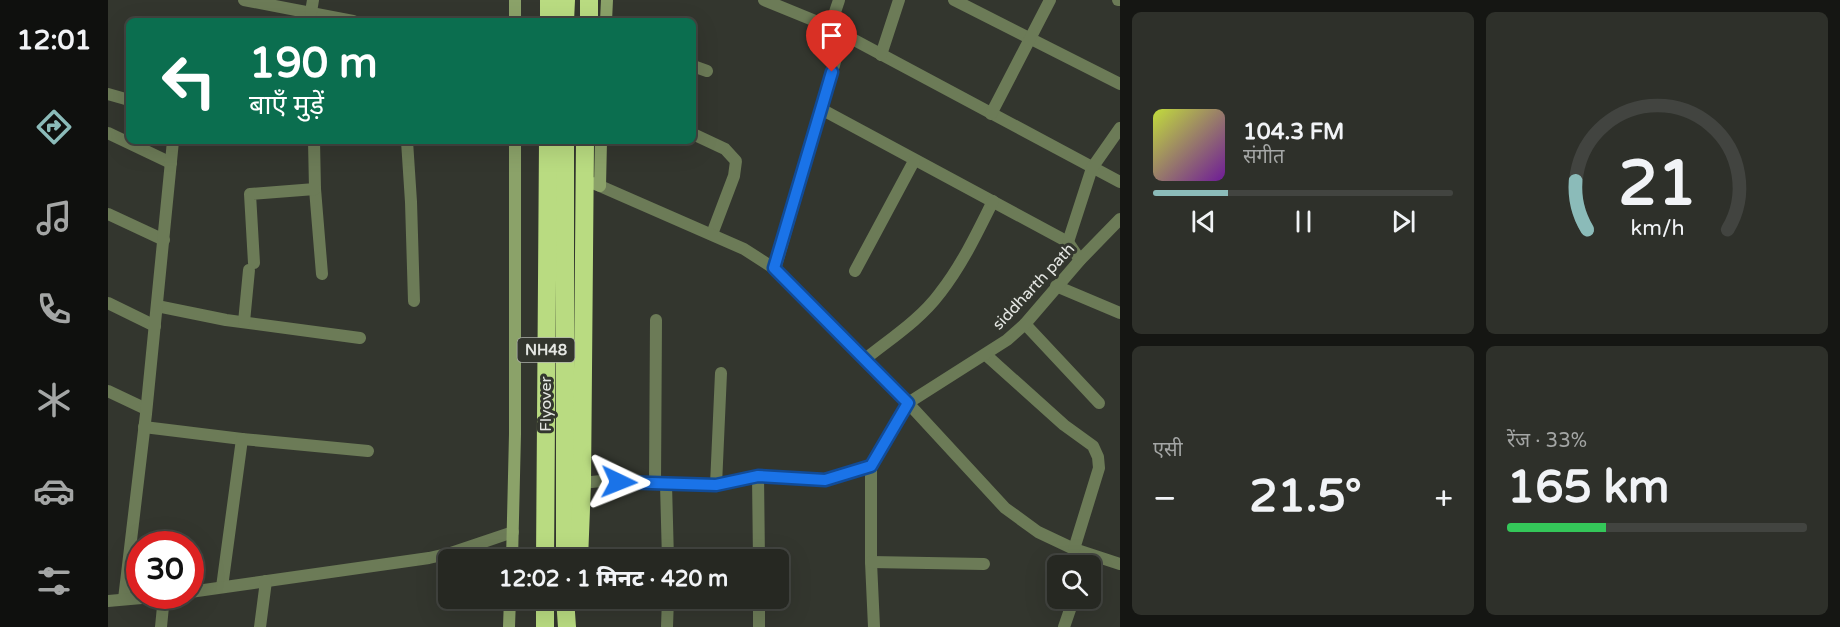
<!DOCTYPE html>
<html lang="hi">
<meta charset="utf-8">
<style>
body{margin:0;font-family:"Varela Round","Noto Sans Devanagari",sans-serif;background:#2e302a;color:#f1f3f6;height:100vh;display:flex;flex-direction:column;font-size:22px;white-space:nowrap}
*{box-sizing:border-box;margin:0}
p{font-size:20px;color:#a4a6a5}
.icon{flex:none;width:33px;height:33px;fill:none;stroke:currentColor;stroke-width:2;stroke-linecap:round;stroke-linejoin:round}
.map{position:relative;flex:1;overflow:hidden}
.panel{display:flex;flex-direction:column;gap:12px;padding:12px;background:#151613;width:720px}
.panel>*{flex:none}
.hud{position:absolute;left:18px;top:18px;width:570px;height:126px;border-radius:9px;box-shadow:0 6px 24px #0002,0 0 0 2px #424440;background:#0b6e4f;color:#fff;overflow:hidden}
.buttons{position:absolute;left:939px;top:555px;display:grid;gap:12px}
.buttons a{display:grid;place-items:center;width:54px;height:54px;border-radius:9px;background:#262822;box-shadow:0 6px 24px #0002,0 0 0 2px #424440;font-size:30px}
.speed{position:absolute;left:18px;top:531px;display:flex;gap:12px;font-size:30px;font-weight:700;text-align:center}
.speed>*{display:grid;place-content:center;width:78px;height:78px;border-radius:50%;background:#262822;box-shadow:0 6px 24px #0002,0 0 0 2px #424440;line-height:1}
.speed .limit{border:9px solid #d22;background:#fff;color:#111}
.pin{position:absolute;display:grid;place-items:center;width:51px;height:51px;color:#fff;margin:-62px -26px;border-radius:50% 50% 50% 0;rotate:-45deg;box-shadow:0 0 6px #0007}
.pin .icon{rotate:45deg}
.me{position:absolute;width:66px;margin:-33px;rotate:92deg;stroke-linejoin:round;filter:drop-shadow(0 0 4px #0008)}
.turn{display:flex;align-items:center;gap:21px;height:126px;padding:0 24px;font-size:27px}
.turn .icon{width:78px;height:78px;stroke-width:2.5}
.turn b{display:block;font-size:42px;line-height:51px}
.big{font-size:45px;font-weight:800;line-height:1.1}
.panel .tile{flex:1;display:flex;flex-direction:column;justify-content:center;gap:9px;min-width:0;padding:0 21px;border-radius:9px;background:#2e302a}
.panel .dial{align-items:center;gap:0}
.dial svg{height:156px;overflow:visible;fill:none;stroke:#424440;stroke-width:7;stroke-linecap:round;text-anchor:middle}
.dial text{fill:#f1f3f6;stroke:none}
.song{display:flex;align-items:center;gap:18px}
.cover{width:72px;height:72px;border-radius:9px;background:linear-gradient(135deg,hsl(70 70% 55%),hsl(280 70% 35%))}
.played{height:6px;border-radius:3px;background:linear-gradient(90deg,#8bbbb9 25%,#424440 25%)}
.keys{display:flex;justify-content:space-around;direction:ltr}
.heat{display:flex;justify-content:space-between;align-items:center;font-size:33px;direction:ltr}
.charge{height:9px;border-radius:4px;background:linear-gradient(90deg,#34c759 33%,#424440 0)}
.panel .tiles{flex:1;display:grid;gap:12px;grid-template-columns:repeat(2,1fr)}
.trip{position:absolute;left:330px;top:549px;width:351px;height:60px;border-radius:9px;background:#262822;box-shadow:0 6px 24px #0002,0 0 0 2px #424440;font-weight:800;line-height:60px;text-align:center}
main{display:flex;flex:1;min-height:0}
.tab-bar{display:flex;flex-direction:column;width:108px;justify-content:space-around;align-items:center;background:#0f100e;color:#a4a6a5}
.tab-bar .icon{width:42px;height:42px}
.tab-bar .current{color:#8bbbb9}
.tab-bar b{font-size:27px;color:#f1f3f6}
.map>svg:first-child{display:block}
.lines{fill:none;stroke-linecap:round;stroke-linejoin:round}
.street{stroke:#6c7b57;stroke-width:12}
.secondary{stroke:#8ba269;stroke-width:12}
.highway{stroke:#b9db81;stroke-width:18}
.route-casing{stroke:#114b97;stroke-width:15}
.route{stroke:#1a73e8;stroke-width:10}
.labels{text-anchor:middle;stroke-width:6;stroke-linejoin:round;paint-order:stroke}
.shield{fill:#33362e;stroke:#afb1ac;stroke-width:1.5}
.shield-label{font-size:15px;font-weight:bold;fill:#e4e6e2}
.street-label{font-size:16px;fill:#e4e6e2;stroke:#33362e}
</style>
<main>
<nav class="tab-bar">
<b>12:01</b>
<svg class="icon current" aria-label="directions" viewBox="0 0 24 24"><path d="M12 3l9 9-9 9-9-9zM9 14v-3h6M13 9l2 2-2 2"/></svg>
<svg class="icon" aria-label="music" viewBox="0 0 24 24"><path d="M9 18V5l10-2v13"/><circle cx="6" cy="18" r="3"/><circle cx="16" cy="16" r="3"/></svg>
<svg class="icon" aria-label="phone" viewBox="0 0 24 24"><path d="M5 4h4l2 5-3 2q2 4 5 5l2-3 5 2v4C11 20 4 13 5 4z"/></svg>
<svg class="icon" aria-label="climate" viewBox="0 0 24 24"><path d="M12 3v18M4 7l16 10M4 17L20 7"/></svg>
<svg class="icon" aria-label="car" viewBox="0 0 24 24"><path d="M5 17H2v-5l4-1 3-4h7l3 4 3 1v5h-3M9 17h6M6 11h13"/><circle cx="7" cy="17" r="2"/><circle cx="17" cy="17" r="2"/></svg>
<svg class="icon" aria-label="filters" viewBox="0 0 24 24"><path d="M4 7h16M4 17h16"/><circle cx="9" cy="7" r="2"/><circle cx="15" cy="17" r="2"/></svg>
</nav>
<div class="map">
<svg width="1012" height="627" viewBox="0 0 1012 627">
<rect width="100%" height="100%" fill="#33362e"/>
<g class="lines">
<g class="street">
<polyline points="136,0 245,21"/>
<polyline points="656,0 722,27 1012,182"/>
<polyline points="846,0 1012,84"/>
<polyline points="1010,0 1012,0"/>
<polyline points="203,12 205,0"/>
<polyline points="722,27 731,0"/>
<polyline points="773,55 791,0"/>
<polyline points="585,66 599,71"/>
<polyline points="0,94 21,100"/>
<polyline points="713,109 960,242 972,260"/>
<polyline points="883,114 942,0"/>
<polyline points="0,133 63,163"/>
<polyline points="585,134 617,149 628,161 626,176 604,234"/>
<polyline points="299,141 303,202 306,301"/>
<polyline points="492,186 636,249 667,269 800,403 897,508 930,532 966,549 1012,564"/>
<polyline points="207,189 214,274"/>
<polyline points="0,214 56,240"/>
<polyline points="960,242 984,168 1012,128"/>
<polyline points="146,263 142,194 207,189 206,141"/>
<polyline points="667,269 735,34"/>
<polyline points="747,271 806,161"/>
<polyline points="948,286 1012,313"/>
<polyline points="0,303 47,326"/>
<polyline points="49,306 118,320 252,338"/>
<polyline points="136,322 141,270"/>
<polyline points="917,324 991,403"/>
<polyline points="878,355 956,425 985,446 990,457 991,468 966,549"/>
<path d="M756 360C782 339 812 320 832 293 854 265 869 233 885 201"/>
<polyline points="0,391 38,409"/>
<polyline points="36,427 134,439"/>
<polyline points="763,466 763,562 766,627"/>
<polyline points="650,476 651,560"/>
<polyline points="474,483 493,481 597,485 608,485 650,476 717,480 763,466 800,403 899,340 917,324 972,260 1012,219"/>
<polyline points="547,483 548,320"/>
<polyline points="558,484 560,560"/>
<polyline points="608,485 613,373"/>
<polyline points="763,562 876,564"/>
<polyline points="114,587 134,439 260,451"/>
<polyline points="82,592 321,558 343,553 405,532"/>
<polyline points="651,598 651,627"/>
<polyline points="16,599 38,414 65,141"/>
<polyline points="0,601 56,596 53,627"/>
<polyline points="152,627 158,581"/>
<polyline points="559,627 560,598"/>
<polyline points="956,627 966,598"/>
</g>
<g class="secondary">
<polyline points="407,0 407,21"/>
<polyline points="498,21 499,0"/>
<polyline points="476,180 492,186 493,141"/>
<polyline points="404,560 407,434 407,141"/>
<polyline points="401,627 402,598"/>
</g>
<g class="highway">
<polyline points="441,21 441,0"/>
<polyline points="457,21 458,0"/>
<polyline points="481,21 481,0"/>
<polyline points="457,141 457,560"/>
<polyline points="437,560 440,141"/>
<polyline points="471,560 474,483 477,141"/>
<polyline points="457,598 459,627"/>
<polyline points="437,627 437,598"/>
</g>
</g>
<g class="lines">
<defs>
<polyline id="route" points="511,482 608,485 650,476 717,480 763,466 800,403 666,268 724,72"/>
</defs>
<use href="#route" class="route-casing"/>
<use href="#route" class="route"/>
</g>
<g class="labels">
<rect class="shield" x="409.5" y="338" width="57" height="24" rx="4.5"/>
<g class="shield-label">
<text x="438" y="355">NH48</text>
</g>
<g class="street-label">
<text transform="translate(925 286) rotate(-47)" y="6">siddharth path</text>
<text transform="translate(437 404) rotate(-90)" y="6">Flyover</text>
</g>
</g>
</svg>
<div class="buttons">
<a><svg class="icon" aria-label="search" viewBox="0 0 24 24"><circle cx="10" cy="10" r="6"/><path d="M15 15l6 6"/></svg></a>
</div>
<div class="speed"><div class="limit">30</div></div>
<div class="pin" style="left:724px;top:72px;background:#d93025"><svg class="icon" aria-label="arrive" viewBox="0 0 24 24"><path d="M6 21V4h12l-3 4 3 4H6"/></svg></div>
<svg class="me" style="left:511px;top:482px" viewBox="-20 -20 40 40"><path d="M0-17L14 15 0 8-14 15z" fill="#1a73e8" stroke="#fff" stroke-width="4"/></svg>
<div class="trip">12:02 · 1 मिनट · 420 m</div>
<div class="hud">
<div class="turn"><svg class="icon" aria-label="left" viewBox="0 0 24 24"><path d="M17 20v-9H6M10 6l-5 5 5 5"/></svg><div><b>190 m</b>बाएँ मुड़ें</div></div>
</div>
</div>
<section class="panel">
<div class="tiles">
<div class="tile">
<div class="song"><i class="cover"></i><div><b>104.3 FM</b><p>संगीत</p></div></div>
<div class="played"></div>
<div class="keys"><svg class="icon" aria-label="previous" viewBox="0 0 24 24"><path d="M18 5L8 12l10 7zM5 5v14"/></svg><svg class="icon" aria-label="pause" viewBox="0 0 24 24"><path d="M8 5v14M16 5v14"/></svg><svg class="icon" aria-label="next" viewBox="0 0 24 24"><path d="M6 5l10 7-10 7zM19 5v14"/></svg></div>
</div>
<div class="tile dial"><svg viewBox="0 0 100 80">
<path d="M14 69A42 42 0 1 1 86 69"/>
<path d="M14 69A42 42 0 0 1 8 44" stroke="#8bbbb9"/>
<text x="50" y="56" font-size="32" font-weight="700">21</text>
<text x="50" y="72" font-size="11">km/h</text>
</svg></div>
<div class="tile"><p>एसी</p>
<div class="heat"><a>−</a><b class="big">21.5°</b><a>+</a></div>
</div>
<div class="tile"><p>रेंज · 33%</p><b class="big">165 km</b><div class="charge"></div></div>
</div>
</section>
</main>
